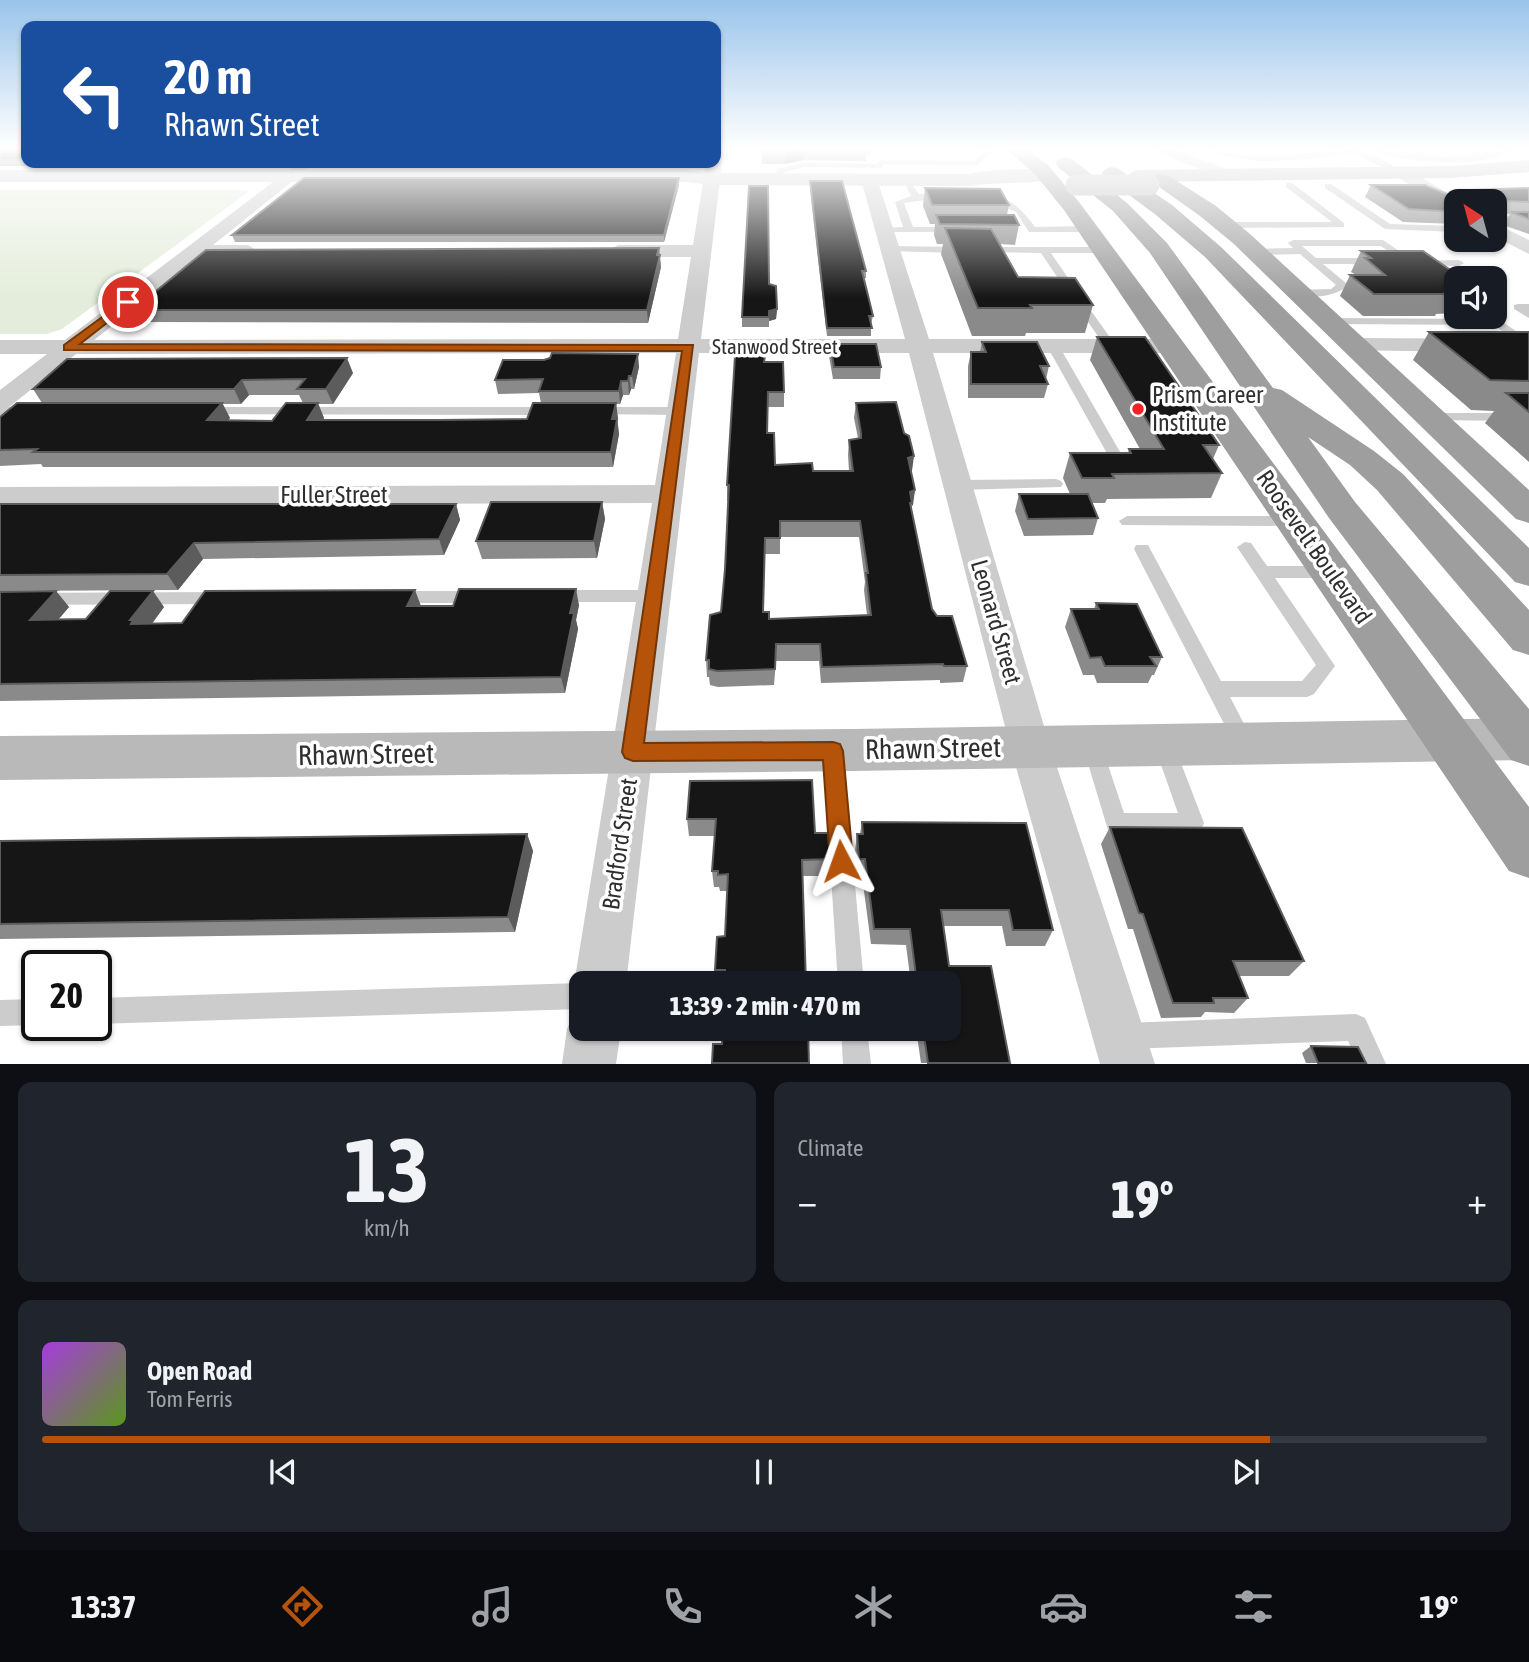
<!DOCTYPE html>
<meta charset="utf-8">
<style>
body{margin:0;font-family:"Asap Condensed",sans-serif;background:#20242c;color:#f1f3f6;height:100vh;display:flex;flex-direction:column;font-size:26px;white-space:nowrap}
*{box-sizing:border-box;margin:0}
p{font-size:23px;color:#9ea1a6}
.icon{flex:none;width:38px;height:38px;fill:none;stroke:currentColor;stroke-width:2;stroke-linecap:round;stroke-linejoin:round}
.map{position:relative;height:1064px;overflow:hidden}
.side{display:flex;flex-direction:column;gap:18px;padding:18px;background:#0d0f14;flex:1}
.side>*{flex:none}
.top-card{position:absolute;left:21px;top:21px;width:700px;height:147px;border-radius:14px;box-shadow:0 2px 5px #0004;background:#1a4fa0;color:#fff;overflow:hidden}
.needle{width:46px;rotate:324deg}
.controls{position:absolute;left:1444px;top:189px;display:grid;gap:14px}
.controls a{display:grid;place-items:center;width:63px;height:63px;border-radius:14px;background:#171b24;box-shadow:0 2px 5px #0004;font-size:35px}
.speed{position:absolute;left:21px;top:950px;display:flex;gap:14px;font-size:35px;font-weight:700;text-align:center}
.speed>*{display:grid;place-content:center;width:91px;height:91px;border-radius:50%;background:#171b24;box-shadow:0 2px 5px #0004;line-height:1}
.speed .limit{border:4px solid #111;border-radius:10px;background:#fff;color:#111}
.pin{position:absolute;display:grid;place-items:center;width:60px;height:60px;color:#fff;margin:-30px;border:4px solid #fff;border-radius:50%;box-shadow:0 2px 7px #0007}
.me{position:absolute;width:77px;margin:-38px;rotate:356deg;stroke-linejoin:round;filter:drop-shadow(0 0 5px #0008)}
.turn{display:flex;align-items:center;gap:24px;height:147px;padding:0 28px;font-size:32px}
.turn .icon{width:91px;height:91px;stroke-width:2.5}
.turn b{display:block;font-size:49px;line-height:60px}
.big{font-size:52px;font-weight:800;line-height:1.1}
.side .widget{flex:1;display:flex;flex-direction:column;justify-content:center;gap:10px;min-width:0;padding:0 24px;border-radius:14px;background:#20242c}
.side .dial{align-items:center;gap:0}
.dial b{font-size:91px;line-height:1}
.song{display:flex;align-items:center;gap:21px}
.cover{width:84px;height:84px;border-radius:10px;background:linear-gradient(135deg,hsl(280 70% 55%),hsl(90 70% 35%))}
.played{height:7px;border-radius:4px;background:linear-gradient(90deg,#b45309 85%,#363941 85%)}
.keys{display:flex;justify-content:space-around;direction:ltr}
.heat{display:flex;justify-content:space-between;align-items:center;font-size:38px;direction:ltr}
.side .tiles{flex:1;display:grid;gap:18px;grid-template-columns:1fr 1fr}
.widget:last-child{grid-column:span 2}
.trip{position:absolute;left:569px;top:971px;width:392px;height:70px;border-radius:14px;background:#171b24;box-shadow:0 2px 5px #0004;font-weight:800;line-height:70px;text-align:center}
.menu{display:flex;height:112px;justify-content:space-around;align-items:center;background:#090b0e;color:#9ea1a6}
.menu .icon{width:49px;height:49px}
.menu .active{color:#b45309}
.menu b{font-size:32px;color:#f1f3f6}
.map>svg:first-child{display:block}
.green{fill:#e4eddb}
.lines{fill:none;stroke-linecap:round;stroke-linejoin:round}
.service{fill:#ccc;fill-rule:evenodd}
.minor{fill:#ccc;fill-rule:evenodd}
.tertiary{fill:#ccc;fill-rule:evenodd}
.secondary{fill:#b9b9b9;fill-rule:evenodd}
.trunk{fill:#9e9e9e;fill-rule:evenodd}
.secondary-bridge{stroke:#b9b9b9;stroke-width:21}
.wall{fill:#8a8a8a;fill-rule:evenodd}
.shaded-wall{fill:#5c5c5c}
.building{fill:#161616;stroke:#5c5c5c;stroke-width:2;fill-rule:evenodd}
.route{fill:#b45309;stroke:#753606;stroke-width:2}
.poi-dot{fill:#f52124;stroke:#fff;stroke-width:2.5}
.labels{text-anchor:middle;stroke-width:7;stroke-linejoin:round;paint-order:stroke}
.far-street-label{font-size:21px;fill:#2f2f2f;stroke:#fff}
.poi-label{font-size:24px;fill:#2f2f2f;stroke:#fff;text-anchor:start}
.street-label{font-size:24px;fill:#2f2f2f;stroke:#fff}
.near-street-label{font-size:28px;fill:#2f2f2f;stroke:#fff}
</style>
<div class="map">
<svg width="1529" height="1064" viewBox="0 0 1529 1064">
<rect width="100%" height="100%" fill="#fff"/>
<polygon class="green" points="0,190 246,190 248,192 62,329 47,334 0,334"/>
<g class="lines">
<g class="service">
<polygon points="977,149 986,149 992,153 977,165 884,164 881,168 804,167 784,172 782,181 775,179 777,169 804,163 877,164 880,160 975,161 983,153"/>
<polygon points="1202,149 1241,155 1279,156 1353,149 1374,155 1404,172 1397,174 1352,153 1298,160 1260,161 1223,156"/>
<path d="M1377 149 1446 157 1516 149C1479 170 1417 162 1377 153Z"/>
<polygon points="907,178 919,194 943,194 947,197 904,203 913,227 956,227 961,230 959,232 881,232 881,228 903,227 895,202 911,196 903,180"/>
<polygon points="1286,183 1292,183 1344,223 1344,227 1226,228 1221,225 1226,222 1332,222 1286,187"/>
<polygon points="1325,184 1331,184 1390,224 1456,226 1456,232 1385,229 1325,188"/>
<path d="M987 195C1008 195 1024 211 1035 227L1089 226 1094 229 1089 232H1029L1016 212 987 199Z"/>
<rect x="1494" y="216" width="35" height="6"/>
<path d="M1293 240H1383L1414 261 1459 260 1464 263 1459 266 1408 265 1381 246H1302L1316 258H1378L1383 261 1378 264H1323L1346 283V287C1334 297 1306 300 1293 292L1294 290 1331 289 1336 285 1300 254 1255 255 1250 252 1255 249 1293 248 1288 243Z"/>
<polygon points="890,246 961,247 966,250 961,253 887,251 885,249"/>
<polygon points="984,247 1103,247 1108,250 1103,253 1051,253 1079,294 1074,297 1070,296 1041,253 981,252 979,250"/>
<polygon points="1074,298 1082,298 1116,346 1114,348 1106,348 1073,300"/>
<polygon points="1518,304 1529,304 1529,318 1514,309 1514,305"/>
<polygon points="1494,316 1529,340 1529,349 1493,325 1329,324 1323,321 1329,318 1484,319 1483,317"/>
<polygon points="1053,342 1059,346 1123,457 1121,460 1116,461 1109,457 1047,346"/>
<polygon points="0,407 26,407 33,411 26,415 0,415"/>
<polygon points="206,407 551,407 558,411 551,415 201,414 201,408"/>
<polygon points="595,407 680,407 687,411 680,415 590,414 590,408"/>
<polygon points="1429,413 1529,413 1529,421 1424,420 1424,414"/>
<polygon points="1056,479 1061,481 1063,484 1061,487 957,490 950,485 957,480"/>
<polygon points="1127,516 1293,516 1301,521 1293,526 1122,525 1119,521"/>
<polygon points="1245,542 1251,543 1267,566 1329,566 1337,572 1329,578 1275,578 1335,666 1314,694 1307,697 1230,697 1253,741 1250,747 1243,750 1236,747 1134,549 1136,545 1148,545 1221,681 1302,681 1316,665 1237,547"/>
<polygon points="555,590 654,590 660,592 663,596 660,600 654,602 555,602 549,600 546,596 549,592"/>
<polygon points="398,591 477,591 483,593 486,597 483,601 477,603 398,603 392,601 389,597 392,593"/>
<polygon points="222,592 228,594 231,598 228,602 222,604 0,605 0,593"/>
<polygon points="1164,736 1171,739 1174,745 1204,823 1201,830 1193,833 1116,833 1108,830 1083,747 1086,741 1093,738 1100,741 1124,813 1178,813 1154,745 1157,739"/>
<polygon points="833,743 840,746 843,752 864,984 838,984 823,752 826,746"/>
<polygon points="581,983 581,1009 96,1024 96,998"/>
<polygon points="37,999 37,1025 0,1026 0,1000"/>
<polygon points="1356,1014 1365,1018 1386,1064 1359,1064 1348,1041 1126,1049 1117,1045 1113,1036 1117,1027 1126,1023"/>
<polygon points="841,1029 867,1029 871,1064 843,1064"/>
</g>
<g class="minor">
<polygon points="1155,149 1175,149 1237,173 1239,176 1237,179 1225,179 1157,152"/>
<polygon points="716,159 722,163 701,339 905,339 861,179 869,174 877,179 929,339 1171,339 1179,341 1183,346 1179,351 1171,353 933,353 1050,746 1155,1064 1100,1064 1010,746 909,353 699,353 626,984 581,984 581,1000 574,984 652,503 0,505 0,487 655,485 676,353 76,354 9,407 0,410 0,390 47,354 0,354 0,340 65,340 298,163 315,163 213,245 248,245 258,251 255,255 199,257 94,340 678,339 691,257 618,257 608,251 618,245 693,245 706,163 716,163"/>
<polygon points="1400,167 1406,169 1462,201 1456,201 1456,210 1450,209 1394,175 1392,172"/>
<polygon points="1494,223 1529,240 1529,254 1494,236"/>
<polygon points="1354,338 1529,339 1529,353 1346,350 1342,345 1346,340"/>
<polygon points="581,1008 581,1029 621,1029 616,1064 562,1064 567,1029 575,1010"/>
</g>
<path class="tertiary" d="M0 170H685L712 173 969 174C985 170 1048 164 1058 176 1051 185 987 182 969 186L712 185 685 182H0Z"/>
<g class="secondary">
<polygon points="1529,160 1529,172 1450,178 1136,182 1126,176 1136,170 1450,166"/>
<polygon points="1529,718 1529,760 853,771 0,780 0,736 853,729"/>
</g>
<g class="trunk">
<polygon points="1006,149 1026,149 1048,165 1079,202 1529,807 1529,878 1509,871 1064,210 1034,173"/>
<polygon points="1065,157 1072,159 1127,203 1167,243 1273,388 1282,390 1374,451 1403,474 1529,610 1529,655 1513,650 1377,490 1350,465 1308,437 1355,502 1529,709 1529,766 1511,760 1329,518 1150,253 1113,211 1058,167 1056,163 1058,159"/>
<polygon points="1112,167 1119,169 1172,205 1221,247 1529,548 1529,586 1515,582 1205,257 1156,215 1105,177 1102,173 1105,169"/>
<polygon points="1162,174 1169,176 1216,206 1250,234 1529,490 1529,523 1516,519 1234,244 1200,216 1155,184 1152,180 1155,176"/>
</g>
<polyline class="secondary-bridge" points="1076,185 1149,185"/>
</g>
<g class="wall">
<polygon points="0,149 26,149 26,163 294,163 292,164 228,166 0,166"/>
<polygon points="762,149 870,149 870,155 866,155 866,161 804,160 785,164 762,164"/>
<polygon points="316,163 684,163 683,167 327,167 326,164 317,164"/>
<polygon points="679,178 679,185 664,242 235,242 232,235"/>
<polygon points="810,181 866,271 866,278 863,278 873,316 871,324 871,336 827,336 810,188"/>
<polygon points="1371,185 1461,200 1465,192 1529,188 1529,234 1503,225 1510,214 1499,213 1494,221 1494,201 1456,201 1456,224 1403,222 1365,197"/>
<polygon points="925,188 1009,205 1007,215 1019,225 1015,245 1000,244 1018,277 1093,305 1085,333 1026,333 1025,336 972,336 941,254 943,244 937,244 934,235 935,224 930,224 923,206"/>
<polygon points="659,248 661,267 648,323 140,322 133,310"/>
<polygon points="1361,251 1456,278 1456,307 1453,313 1436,314 1435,316 1363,316 1340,296 1350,275 1356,275 1351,272"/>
<polygon points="769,284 777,309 776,319 769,321 769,327 742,327 742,317"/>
<polygon points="1429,332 1529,332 1529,462 1485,423 1494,411 1471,410 1413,360"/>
<polygon points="1097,337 1219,445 1213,459 1222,473 1211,498 1107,499 1105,503 1092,503 1098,518 1093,535 1024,536 1015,511 1019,494 1070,494 1063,478 1070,453 1128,453 1129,449 1140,449 1090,360"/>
<polygon points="982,342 1049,366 1046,379 1048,384 1044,398 968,398 968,366 971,352 980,352"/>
<polygon points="830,344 881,367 880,379 833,379 829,356"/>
<path d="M764 362 784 392V407H768L767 433 775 465 813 471H849L848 455 849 440 858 438 854 418 856 403 912 471 911 472 915 490 911 510 932 609 967 666 963 682 940 683V680L821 683 819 661H776L774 685 718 687 710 685 709 677H707L706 660 721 612 725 569 729 501H727V485ZM780 537H859L865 582 864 590 867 615 769 619 763 612 765 554H780Z"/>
<path d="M639 367 634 389H631L629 395H623L620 404H616L619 434 613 467H43L41 464 0 466V417L42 403 33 389 353 373 333 404H318L324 418 323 420 527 419 541 403 539 393 498 394 495 380ZM249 395H299L303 403 272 421 228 420 230 418 223 404H241Z"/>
<polygon points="602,502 605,519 597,558 482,559 476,541"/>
<polygon points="0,504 456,504 460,520 444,555 203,559 178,590 0,591"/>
<polygon points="56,591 69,607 58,620 86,619 164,607 152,624 182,623 421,606 579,605 576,620 578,629 565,693 0,701 0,592"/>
<polygon points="1096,603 1162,657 1154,675 1152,675 1148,683 1097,683 1094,675 1083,675 1065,627 1071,609 1094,609"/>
<polygon points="690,781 815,833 830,859 828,876 803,876 806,984 717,984 715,970 725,936 727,891 720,891 719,887 714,887 712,871 715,836 689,836 687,819"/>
<polygon points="862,822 1053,930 1045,946 1006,946 1002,926 943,926 949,966 1010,1063 921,1063 916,1029 948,1029 948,984 911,984 906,945 871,944 862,876 857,876 855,851 857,834 860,834"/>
<polygon points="1110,827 1304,961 1289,976 1239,976 1248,998 1234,1013 1205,1012 1201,1017 1161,1018 1133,929 1128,929 1101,844"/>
<polygon points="527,834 533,851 515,932 0,939 0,841"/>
<polygon points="1311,1046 1366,1063 1306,1063 1302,1053"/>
</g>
<g class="shaded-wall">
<polygon points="786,149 804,149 804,160 785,164"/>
<polygon points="679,178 679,185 664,242 664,235"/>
<polygon points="659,248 661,267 648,323 647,310"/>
<polygon points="777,309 776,319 769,321 769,311"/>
<polygon points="638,354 639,367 634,389 632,376"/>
<polygon points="347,358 353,373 333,404 326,389"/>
<polygon points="629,376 631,389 629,395 628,381"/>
<polygon points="242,380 249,395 241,404 234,389"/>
<polygon points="621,381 623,395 620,404 619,391"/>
<polygon points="222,403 230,418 215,434 207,420"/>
<polygon points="318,403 324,418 313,434 307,420"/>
<polygon points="616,403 618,418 614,434 612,419"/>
<polygon points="617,419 619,434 613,467 611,452"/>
<polygon points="914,456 912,471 906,474 908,458"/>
<polygon points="915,490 913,505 912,506 912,503 910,492"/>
<polygon points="602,502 605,519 597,558 594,541"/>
<polygon points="456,504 460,520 444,555 439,539"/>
<polygon points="194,543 203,559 178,590 167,574"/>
<polygon points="576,589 579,605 576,620 578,629 565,693 561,677 570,613"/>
<polygon points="415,590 421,606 407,606"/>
<polygon points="56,591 69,607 44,636 30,620"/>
<polygon points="153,591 164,607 144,634 143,640 130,620"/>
<polygon points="527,834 533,851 515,932 508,917"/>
</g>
<g class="building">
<rect x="0" y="149" width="26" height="11"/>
<polygon points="304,178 679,178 664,235 232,235"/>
<polygon points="810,181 842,181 866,271 862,271 873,316 869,316 872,328 827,328"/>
<polygon points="1371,185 1425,185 1462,200 1465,192 1471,190 1529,188 1529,202 1501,201 1499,214 1494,214 1494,201 1456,201 1456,212 1409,209"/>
<polygon points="749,186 768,186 769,284 776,286 777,309 769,311 769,317 742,317"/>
<polygon points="925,188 1000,189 1009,205 932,205"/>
<polygon points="1511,212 1529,212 1529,219"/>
<polygon points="936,215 1014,215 1019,225 940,224"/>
<polygon points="945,228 991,229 1018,277 1075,278 1093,305 1030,305 1032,308 978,308"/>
<polygon points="659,248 657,255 660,255 647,310 133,310 206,250"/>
<polygon points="1361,251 1423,251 1462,278 1456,278 1456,292 1446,293 1448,294 1374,294 1350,275 1385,275 1365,258 1371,258"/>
<polygon points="1429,332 1529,332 1529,381 1490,380"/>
<polygon points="1097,337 1145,337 1219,445 1203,445 1222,473 1112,474 1114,478 1082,478 1070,453 1131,453 1129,449 1164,449"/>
<polygon points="982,342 1037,342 1049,366 1040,366 1048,384 971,384 971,352 986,352"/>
<polygon points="830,344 876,344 881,367 834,367"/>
<polygon points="552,353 638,354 632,376 629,376 628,381 621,381 619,391 539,391 543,379 495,380 503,360 544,360 550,358"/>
<path d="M735 356H765L764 362H783L784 392H768L767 433H774L775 465 812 463 813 471H853L849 440 861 438V433L856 403 896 402 904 433 909 436 914 456 908 458 915 490 910 492 912 503H910L932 609 937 616H952L967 666H944L943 664 822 667 820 644H776L775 669 717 671 709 669V660H706L710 615 721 612 725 569 729 485H727ZM780 521H860L868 573H866L871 615 769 619V612H763L765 538H780Z"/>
<polygon points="347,358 326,389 297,389 305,379 242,380 234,389 33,389 67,359"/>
<polygon points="1506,393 1529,393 1529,412"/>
<polygon points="17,403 222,403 207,420 272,421 286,403 318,403 307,420 441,420 527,419 533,403 616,403 612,419 617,419 611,452 33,452 37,449 0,450 0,417"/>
<polygon points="1019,494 1088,494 1098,518 1028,519"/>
<polygon points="491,502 602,502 594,541 476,541"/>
<polygon points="0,504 456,504 439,539 194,543 167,574 0,575"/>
<polygon points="459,589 576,589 570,613 574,613 561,677 0,684 0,592 56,591 30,620 86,619 110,591 153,591 130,620 133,620 131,624 182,623 205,591 415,590 407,606 453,606"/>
<polygon points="1096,603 1137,604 1162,657 1150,657 1156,666 1105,666 1101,657 1090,658 1071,609 1099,609"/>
<polygon points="812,780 815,833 828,833 830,859 802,860 806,984 725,984 725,970 715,970 717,937 725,936 728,874 718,875 718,871 712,871 716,819 687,819 690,781"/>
<polygon points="862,822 1026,823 1053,930 1013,930 1009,910 941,910 949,966 991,966 1010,1063 928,1063 923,1029 948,1029 948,984 917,984 910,929 874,929 865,859 859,859 857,834 863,834"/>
<polygon points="1110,827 1242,828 1304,961 1233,961 1248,998 1213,998 1214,1003 1173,1003 1143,914 1139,913"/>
<polygon points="527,834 508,917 0,924 0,841"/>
<polygon points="723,1029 808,1029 809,1063 712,1063 713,1044 722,1044"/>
<polygon points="1311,1046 1358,1047 1366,1063 1318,1063"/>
</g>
<linearGradient id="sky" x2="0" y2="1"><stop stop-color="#9ac4eb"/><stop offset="0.5" stop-color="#fff"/><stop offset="1" stop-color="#fff" stop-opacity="0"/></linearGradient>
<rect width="1529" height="298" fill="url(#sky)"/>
<polygon class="route" points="128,298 131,299 131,304 80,344 693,345 644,743 833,742 840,744 843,751 853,861 850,869 841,872 833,869 830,861 823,760 633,761 625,758 622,752 682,351 64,350 64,345"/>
<circle class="poi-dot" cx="1138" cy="409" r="7"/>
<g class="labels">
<g class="far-street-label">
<text x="775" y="354">Stanwood Street</text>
</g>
<g class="poi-label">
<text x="1152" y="403">Prism Career<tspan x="1152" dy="28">Institute</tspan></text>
</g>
<g class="street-label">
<text x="334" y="503">Fuller Street</text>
<text transform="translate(1314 547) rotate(55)" y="8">Roosevelt Boulevard</text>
<text transform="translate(996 622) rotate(74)" y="8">Leonard Street</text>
<text transform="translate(620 844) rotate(-82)" y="8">Bradford Street</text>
</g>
<g class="near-street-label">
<text transform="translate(933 748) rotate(-1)" y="10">Rhawn Street</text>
<text transform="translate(366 754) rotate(-1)" y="10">Rhawn Street</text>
</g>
</g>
</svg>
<div class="controls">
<a><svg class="needle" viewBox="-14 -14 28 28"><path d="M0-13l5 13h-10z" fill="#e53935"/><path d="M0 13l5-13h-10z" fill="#9ea1a6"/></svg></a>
<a><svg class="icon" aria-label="sound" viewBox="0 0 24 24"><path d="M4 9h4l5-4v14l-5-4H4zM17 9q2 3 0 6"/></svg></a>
</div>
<div class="speed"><div class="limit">20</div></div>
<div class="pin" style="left:128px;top:302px;background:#d93025"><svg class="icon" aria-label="arrive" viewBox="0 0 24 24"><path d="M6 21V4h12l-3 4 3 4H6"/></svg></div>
<svg class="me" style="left:841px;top:861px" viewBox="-20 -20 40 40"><path d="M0-17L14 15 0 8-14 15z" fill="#b45309" stroke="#fff" stroke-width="4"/></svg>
<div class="trip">13:39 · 2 min · 470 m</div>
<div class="top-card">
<div class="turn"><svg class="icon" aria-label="left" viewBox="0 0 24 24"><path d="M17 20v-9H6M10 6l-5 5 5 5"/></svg><div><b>20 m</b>Rhawn Street</div></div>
</div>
</div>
<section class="side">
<div class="tiles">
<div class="widget dial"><b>13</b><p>km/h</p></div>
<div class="widget"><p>Climate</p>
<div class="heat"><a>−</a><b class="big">19°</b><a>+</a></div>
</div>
<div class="widget">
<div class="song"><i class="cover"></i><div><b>Open Road</b><p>Tom Ferris</p></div></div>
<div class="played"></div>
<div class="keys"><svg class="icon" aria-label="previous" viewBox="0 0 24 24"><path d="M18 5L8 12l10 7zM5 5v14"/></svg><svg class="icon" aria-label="pause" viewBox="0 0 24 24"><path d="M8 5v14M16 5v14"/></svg><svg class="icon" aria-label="next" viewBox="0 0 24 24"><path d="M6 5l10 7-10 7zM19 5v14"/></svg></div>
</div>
</div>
</section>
<nav class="menu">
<b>13:37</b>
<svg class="icon active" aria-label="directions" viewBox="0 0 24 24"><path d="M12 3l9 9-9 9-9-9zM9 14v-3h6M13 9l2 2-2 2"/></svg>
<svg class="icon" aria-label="music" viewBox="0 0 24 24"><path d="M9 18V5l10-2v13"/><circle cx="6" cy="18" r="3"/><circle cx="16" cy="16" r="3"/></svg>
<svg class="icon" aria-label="phone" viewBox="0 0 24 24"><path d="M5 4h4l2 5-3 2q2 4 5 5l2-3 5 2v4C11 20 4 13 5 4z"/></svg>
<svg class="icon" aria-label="climate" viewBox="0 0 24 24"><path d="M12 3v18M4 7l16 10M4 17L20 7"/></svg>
<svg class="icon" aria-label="car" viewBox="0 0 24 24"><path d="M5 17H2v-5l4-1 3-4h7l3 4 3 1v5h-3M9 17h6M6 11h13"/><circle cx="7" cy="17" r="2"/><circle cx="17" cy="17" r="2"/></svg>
<svg class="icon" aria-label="filters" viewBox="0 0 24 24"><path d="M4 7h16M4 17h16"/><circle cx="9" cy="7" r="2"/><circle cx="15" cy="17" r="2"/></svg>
<b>19°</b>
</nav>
